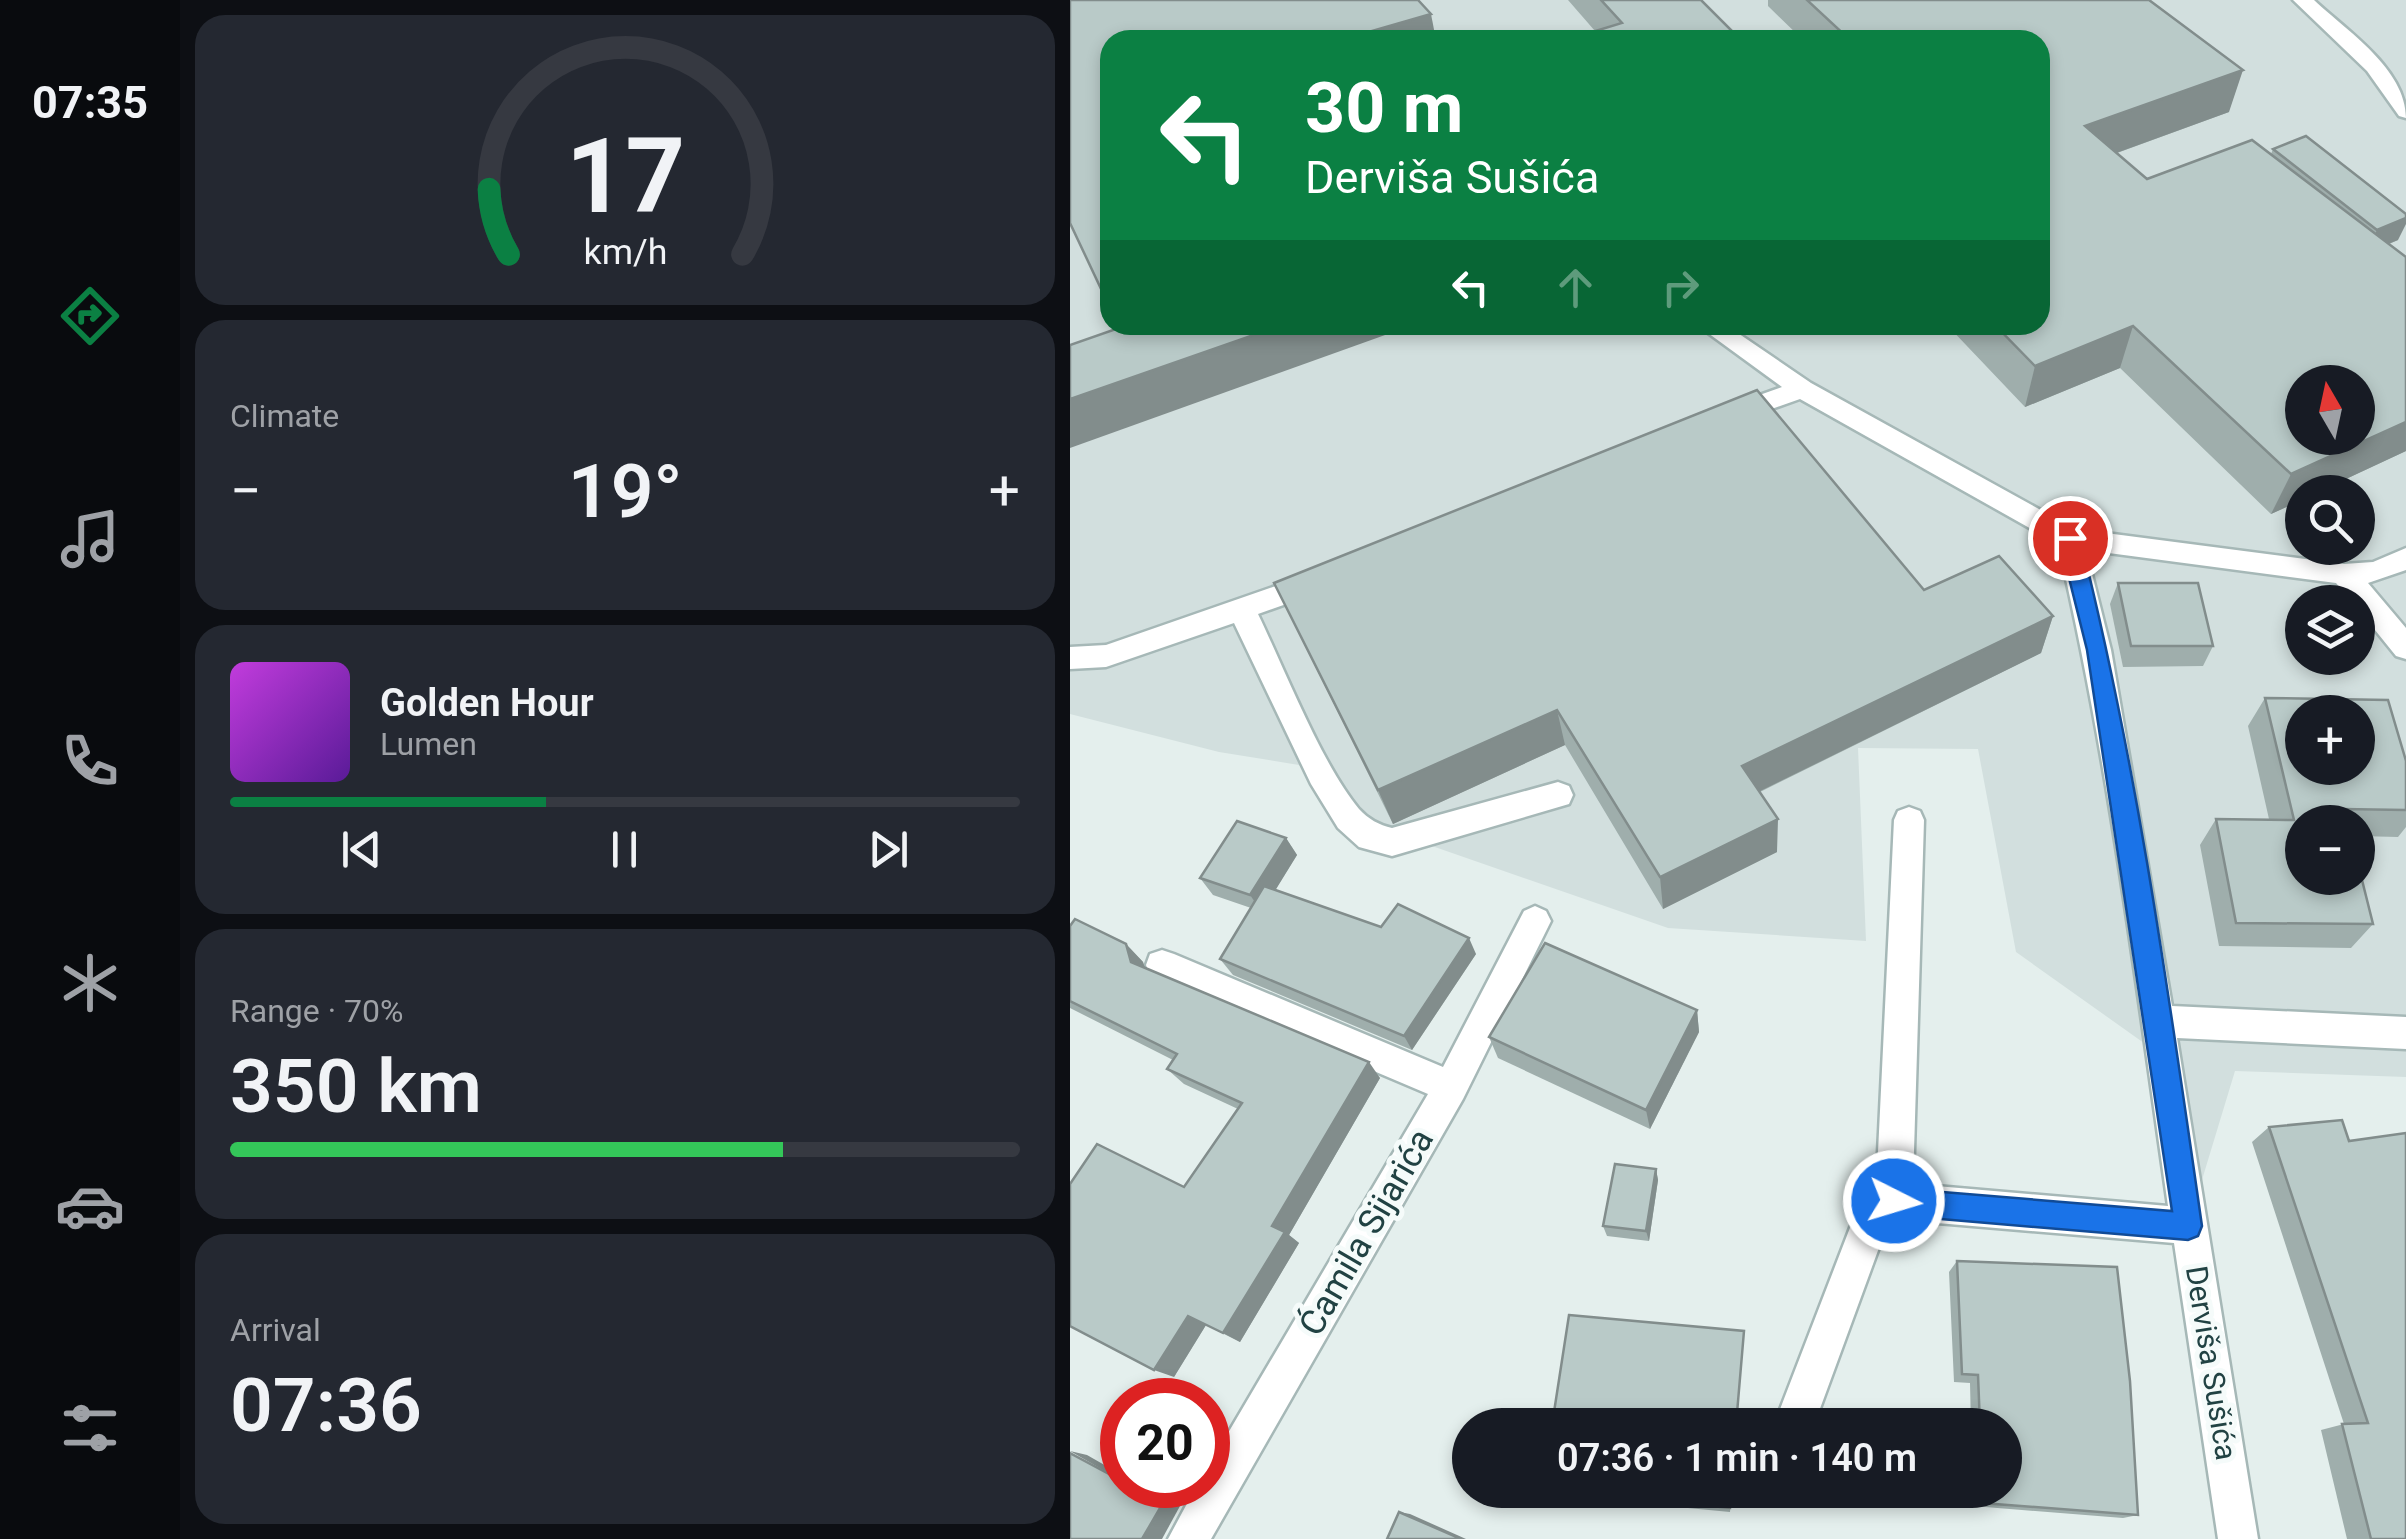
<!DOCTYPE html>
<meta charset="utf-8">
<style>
body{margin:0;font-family:Roboto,sans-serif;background:#242831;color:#f1f3f6;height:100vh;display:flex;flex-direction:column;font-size:38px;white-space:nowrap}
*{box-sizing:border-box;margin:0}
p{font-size:32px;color:#9ea1a6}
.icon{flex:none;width:55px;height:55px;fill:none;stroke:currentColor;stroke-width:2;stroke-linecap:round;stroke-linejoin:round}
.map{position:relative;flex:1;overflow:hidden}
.side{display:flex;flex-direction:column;gap:15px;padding:15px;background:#0d0f14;width:890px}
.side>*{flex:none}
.top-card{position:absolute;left:30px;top:30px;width:950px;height:305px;border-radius:30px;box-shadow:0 5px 15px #0003;background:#0b8043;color:#fff;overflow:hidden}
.needle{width:65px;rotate:351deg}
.fabs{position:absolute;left:1215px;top:365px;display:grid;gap:20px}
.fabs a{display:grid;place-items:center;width:90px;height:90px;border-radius:50%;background:#171b24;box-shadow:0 5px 15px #0003;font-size:50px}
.speed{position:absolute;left:30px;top:1378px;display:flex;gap:20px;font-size:50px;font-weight:700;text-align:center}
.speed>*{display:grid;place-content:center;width:130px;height:130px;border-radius:50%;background:#171b24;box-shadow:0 5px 15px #0003;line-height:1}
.speed .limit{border:15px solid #d22;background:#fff;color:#111}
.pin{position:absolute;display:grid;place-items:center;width:85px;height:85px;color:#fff;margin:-42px;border:5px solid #fff;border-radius:50%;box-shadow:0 2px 10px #0007}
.me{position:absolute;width:110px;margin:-55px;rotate:95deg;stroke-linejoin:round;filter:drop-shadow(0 0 8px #0008)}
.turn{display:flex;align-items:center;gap:35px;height:210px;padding:0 40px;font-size:45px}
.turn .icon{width:130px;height:130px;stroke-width:2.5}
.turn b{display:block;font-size:70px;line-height:85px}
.lanes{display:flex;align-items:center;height:95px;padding:0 40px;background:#0003;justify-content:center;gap:50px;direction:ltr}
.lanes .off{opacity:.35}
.big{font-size:75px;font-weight:600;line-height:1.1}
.side .card{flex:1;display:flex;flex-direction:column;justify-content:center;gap:15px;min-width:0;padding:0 35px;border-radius:30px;background:#242831}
.side .dial{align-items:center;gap:0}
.dial svg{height:260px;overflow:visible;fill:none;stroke:#363941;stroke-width:7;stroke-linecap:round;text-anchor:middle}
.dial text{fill:#f1f3f6;stroke:none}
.song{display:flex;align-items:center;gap:30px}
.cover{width:120px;height:120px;border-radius:15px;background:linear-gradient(135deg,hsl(290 70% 55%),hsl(270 70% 35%))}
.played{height:10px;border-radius:5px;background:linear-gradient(90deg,#0b8043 40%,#363941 40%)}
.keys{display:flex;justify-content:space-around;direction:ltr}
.heat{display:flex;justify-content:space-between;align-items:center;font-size:55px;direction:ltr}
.charge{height:15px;border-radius:8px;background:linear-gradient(90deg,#34c759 70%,#363941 0)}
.trip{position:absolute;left:382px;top:1408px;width:570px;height:100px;border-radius:50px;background:#171b24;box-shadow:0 5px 15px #0003;font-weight:600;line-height:100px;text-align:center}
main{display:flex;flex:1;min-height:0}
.tab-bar{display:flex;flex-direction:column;width:180px;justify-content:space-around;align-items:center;background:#090b0e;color:#9ea1a6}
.tab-bar .icon{width:70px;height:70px}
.tab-bar .selected{color:#0b8043}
.tab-bar b{font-size:45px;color:#f1f3f6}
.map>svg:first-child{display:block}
.built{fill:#d2dfde;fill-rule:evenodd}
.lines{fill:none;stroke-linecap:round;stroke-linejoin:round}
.minor-casing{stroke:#a6b8b7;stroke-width:5}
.minor{fill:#fff;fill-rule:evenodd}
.wall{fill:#9faeac}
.shaded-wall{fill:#828d8c}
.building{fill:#b9cac8;stroke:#828d8c;stroke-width:2.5;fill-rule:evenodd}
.route{fill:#1a73e8;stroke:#114b97;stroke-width:2.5}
.labels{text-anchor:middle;stroke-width:10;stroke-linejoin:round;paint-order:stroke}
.street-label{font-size:30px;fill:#214243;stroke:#f5fbfa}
.near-street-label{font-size:35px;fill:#214243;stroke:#f5fbfa}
</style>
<main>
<nav class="tab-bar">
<b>07:35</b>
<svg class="icon selected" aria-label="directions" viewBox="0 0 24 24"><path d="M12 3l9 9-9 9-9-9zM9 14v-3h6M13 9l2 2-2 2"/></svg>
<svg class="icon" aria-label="music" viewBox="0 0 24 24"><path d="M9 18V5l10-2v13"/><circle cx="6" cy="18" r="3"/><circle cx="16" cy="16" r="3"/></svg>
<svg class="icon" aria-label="phone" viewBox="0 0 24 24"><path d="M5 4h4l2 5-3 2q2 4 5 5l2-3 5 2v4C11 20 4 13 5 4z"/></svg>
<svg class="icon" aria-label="climate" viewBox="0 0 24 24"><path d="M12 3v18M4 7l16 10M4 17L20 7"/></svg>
<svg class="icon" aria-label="car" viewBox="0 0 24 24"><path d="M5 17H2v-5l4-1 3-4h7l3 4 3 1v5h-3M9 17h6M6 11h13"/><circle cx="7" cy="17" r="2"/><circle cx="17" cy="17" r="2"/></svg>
<svg class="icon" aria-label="filters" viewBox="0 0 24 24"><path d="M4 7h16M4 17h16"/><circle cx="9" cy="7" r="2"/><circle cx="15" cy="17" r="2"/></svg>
</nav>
<section class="side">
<div class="card dial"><svg viewBox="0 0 100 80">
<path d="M14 69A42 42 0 1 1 86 69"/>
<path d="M14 69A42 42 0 0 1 8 49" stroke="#0b8043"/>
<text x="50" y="56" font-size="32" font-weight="700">17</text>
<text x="50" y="72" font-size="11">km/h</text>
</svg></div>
<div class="card"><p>Climate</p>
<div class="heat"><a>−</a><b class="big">19°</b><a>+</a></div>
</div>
<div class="card">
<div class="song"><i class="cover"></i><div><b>Golden Hour</b><p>Lumen</p></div></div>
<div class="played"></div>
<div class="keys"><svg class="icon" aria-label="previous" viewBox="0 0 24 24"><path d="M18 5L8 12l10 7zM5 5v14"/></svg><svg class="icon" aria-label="pause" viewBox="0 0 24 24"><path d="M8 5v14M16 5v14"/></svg><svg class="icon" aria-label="next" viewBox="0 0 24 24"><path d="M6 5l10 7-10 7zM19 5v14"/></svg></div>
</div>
<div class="card"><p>Range · 70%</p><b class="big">350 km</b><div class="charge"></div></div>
<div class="card"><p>Arrival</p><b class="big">07:36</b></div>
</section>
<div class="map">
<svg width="1336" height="1539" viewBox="0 0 1336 1539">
<rect width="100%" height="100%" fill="#e4efed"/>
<path class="built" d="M0 0H1336V1077L1165 1071 1118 1226 1095 1058 946 952 908 749 788 748 796 941 598 928 296 823 229 765 149 752 0 714ZM40 40H970V325H40ZM1232 382H1288V438H1232ZM1232 492H1288V548H1232ZM1232 602H1288V658H1232ZM1232 712H1288V768H1232ZM1232 822H1288V878H1232Z"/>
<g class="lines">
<defs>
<g id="minor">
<path d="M1223 0H1244C1277 31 1336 69 1336 118L1329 116 1297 71Z"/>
<path d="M627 325H656L741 383 1005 529 1274 564 1303 562 1336 548V570L1298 583 1336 628V659L1326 656 1288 609V602H1282L1266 583 1016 550 1041 650 1102 1006 1336 1017V1049L1107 1038 1188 1539H1148L1104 1243 832 1220 810 1245 744 1425H704L783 1220 806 1194 824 820 828 811 839 807 850 811 854 820 843 1184 1098 1206C1066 985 1039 762 988 544L730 399 659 424 650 421 647 415 650 409 712 387Z"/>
<path d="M246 572 256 576 260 583 256 590 188 614C215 670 251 763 289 809 298 819 309 825 322 828L488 782 499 786 503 795 499 804 322 856 289 847 268 828 241 784 164 623 36 667 0 669V647L36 645Z"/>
<polygon points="465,906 476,911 481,921 393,1099 141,1539 98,1539 127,1485 138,1485 138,1467 358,1094 80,976 76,965 80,954 92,950 104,954 373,1067 454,911"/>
</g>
</defs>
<use href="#minor" class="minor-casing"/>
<use href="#minor" class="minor"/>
</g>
<g class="wall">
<polygon points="498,0 631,0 525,31"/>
<polygon points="698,0 1079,0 1159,112 1047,153 1077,179 1201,154 1203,149 1328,240 1319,244 1336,257 1336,451 1248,492 1232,492 1232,500 1201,514 1050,368 955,407 877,325 970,325 970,40 733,40 698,6"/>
<polygon points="204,583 854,590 983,616 971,653 690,792 707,852 593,909 495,745 323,824"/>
<polygon points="1048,583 1143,646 1133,666 1053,667 1040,604"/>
<polygon points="1195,698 1336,761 1336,827 1328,837 1288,836 1288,822 1232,822 1303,924 1281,948 1149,946 1130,845 1146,819 1199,819 1178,726"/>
<polygon points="216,838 227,855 205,890 311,927 406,954 342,1050 163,975 150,959 181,908 143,895 130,878"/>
<polygon points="0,926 56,944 73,962 74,967 310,1078 219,1235 229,1243 170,1342 136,1325 104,1377 114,1187 168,1109 114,1084 97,1069 103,1060 0,1008"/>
<polygon points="627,1010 629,1032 580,1129 428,1058 419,1037"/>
<polygon points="1199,1127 1279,1141 1336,1539 1277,1539 1251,1430 1274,1424 1182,1142"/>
<polygon points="586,1169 588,1180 579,1241 537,1236 533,1226"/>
<polygon points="887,1261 1068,1515 1053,1518 903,1506 902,1490 935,1490 935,1425 901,1425 900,1383 884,1382 879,1272"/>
<polygon points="473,1490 662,1490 660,1512 481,1495"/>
</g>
<g class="shaded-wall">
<polygon points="361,14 366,40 271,40"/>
<polygon points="1173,70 1159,112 1005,168 1015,126"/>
<polygon points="1336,218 1336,224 1328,240 1296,253 1307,230"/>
<polygon points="212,325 343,325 0,448 0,399"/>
<polygon points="1063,326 1050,368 955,407 965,366"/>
<polygon points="1336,422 1336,451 1248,492 1232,492 1232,500 1201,514 1221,474"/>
<polygon points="983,616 971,653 672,800 672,766"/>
<polygon points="487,710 495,745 323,824 308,790"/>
<polygon points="708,819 707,852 593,909 590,877"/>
<polygon points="216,838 227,855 192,912 180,895"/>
<polygon points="399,938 406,954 342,1050 334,1036"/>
<polygon points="56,944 73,962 79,979 61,962"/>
<polygon points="627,1010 629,1032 580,1129 576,1110"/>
<polygon points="299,1062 310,1078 219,1235 229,1243 170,1342 153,1333 202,1226"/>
<polygon points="586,1169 588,1180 579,1241 576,1231"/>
<polygon points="118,1316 136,1325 104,1377 84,1370"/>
<polygon points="0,1451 17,1455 52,1475 52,1481"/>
<polygon points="59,1485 72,1485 110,1506 92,1539 72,1539"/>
<polygon points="329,1512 340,1514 396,1539 391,1539"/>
</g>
<g class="building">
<polygon points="0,0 348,0 361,14 271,40 40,40 40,308 0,223"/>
<polygon points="531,0 631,0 671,40 496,40 552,23"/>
<path d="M737 0H1079L1173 70 1015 126 1077 179 1182 140 1336 257V422L1221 474 1063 326 965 366 925 325H970V40H780ZM1232 382H1288V438H1232Z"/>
<polygon points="1236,136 1336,214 1336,218 1307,230 1203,149"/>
<polygon points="48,325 212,325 0,399 0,345 49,328"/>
<polygon points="687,390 854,590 929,556 983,616 672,766 708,819 590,877 487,710 308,790 204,583"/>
<polygon points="1048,583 1128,583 1143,646 1061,646"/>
<path d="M1195 698 1318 700 1336 761V810L1273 809 1277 822H1232V878H1288V864L1303 924 1166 923 1146 819 1224 820ZM1232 712H1288V768H1232Z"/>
<polygon points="167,821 216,838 180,895 130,878"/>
<polygon points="194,886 311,927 328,904 399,938 334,1036 150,959"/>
<polygon points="5,919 56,944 61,962 299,1062 202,1226 215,1232 153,1333 118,1316 84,1370 0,1326 0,1184 27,1144 114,1187 172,1103 97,1069 107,1054 0,1001 0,926"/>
<polygon points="475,943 627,1010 576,1110 419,1037"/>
<polygon points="1272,1120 1279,1141 1336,1133 1336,1539 1301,1539 1272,1424 1298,1423 1199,1127"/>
<polygon points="545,1164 586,1169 576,1231 533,1226"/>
<polygon points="887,1261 1047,1267 1060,1381 1068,1515 912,1503 911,1490 935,1490 935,1425 910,1425 908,1375 892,1374"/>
<polygon points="499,1315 674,1331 666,1425 482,1425"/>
<polygon points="0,1453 52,1481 52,1485 59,1485 93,1503 72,1539 0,1539"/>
<polygon points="473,1490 661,1490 660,1508"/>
<polygon points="329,1512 391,1539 317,1539"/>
</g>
<path class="route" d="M1000 530 1010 538C1067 763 1099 996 1132 1226L1128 1236 1118 1240 824 1215 814 1211 810 1201 814 1192 824 1188 1102 1211 1017 650 989 538Z"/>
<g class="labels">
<g class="street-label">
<text transform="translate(1141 1363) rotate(81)" y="10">Derviša Sušića</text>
</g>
<g class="near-street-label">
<text transform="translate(296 1232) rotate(-60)" y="12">Ćamila Sijarića</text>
</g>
</g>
</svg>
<div class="fabs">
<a><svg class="needle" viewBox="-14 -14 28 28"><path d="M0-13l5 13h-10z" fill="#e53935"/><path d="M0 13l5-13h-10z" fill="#9ea1a6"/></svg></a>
<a><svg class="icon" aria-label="search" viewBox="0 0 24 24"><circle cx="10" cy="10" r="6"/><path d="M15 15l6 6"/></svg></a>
<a><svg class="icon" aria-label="layers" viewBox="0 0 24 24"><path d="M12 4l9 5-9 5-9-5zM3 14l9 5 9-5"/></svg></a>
<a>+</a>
<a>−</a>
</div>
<div class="speed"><div class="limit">20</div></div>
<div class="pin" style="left:1000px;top:538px;background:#d93025"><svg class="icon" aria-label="arrive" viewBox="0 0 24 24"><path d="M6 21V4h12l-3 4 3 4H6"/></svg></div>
<svg class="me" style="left:824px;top:1201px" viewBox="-20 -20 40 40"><circle r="17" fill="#1a73e8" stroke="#fff" stroke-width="3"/><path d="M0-11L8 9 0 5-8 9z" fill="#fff"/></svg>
<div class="trip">07:36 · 1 min · 140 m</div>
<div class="top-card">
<div class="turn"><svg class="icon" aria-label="left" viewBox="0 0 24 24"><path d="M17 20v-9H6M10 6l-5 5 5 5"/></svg><div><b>30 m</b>Derviša Sušića</div></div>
<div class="lanes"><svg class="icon" aria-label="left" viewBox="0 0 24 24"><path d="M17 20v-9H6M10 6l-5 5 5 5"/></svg><svg class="icon off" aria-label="ahead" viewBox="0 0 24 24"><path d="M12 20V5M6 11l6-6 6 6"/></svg><svg class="icon off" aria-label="right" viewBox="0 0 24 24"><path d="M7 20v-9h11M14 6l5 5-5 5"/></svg></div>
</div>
</div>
</main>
